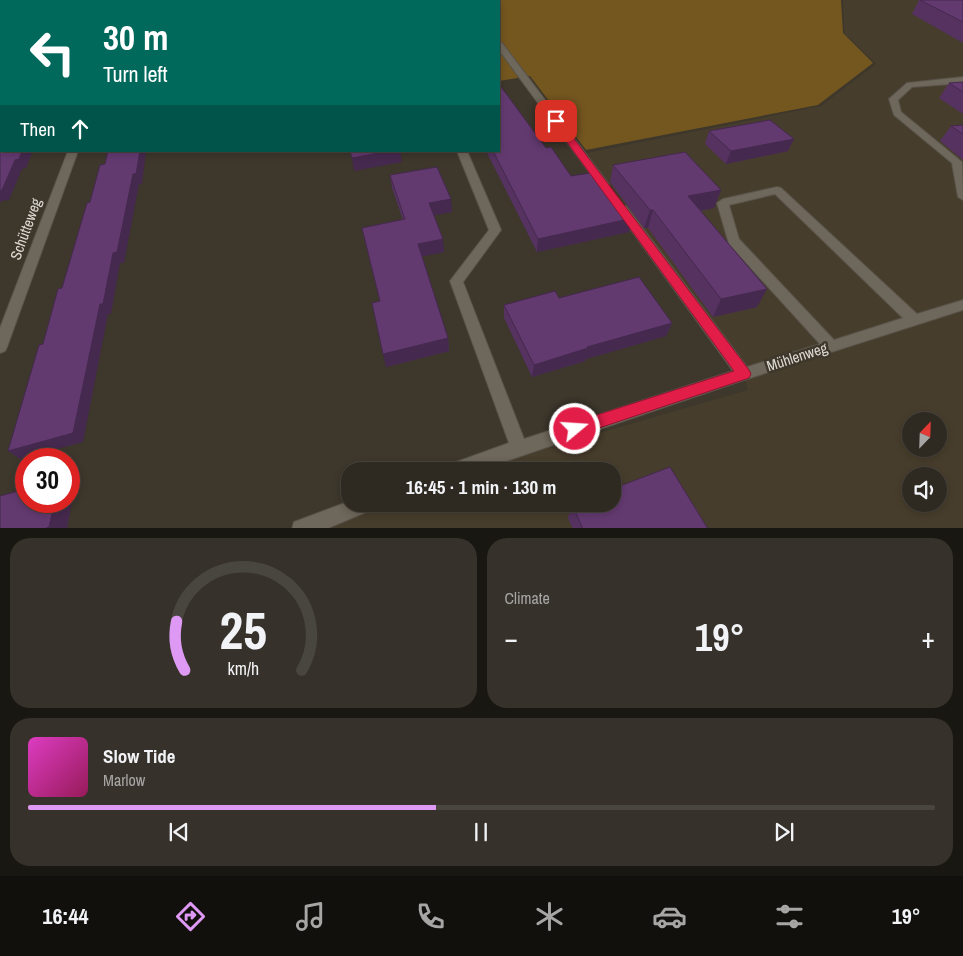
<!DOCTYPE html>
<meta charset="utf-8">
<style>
body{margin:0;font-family:"Archivo Narrow",sans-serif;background:#36312a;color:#f1f3f6;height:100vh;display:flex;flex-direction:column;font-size:19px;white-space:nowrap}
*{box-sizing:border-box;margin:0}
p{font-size:16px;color:#a7a6a5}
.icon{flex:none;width:28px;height:28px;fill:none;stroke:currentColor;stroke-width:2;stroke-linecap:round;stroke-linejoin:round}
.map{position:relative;height:528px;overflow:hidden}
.side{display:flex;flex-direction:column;gap:10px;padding:10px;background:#191712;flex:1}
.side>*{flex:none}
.guide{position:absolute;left:0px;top:0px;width:500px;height:152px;box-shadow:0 2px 8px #0003,0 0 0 1px #49453f;background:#00695c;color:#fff;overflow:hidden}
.needle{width:32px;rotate:23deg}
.tools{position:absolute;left:902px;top:412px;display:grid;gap:10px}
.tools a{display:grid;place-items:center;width:45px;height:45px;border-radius:50%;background:#2e2921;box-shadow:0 2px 8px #0003,0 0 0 1px #49453f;font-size:25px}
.speed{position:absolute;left:15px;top:448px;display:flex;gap:10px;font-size:25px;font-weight:700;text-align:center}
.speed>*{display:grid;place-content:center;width:65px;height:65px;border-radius:50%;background:#2e2921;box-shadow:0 2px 8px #0003,0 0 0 1px #49453f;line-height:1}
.speed .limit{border:8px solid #d22;background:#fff;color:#111}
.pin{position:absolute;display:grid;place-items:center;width:42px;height:42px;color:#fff;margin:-21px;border-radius:10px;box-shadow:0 2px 8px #0006}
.me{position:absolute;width:55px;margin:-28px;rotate:72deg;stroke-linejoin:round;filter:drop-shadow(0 0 4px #0008)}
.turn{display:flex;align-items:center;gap:18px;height:105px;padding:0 20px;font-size:22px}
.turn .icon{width:65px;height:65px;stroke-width:2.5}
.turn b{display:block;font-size:35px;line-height:42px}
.then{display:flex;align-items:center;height:48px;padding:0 20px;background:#0003;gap:10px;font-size:19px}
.big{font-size:38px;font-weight:800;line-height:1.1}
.side .widget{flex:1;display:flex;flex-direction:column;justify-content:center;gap:8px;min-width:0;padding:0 18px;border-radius:20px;background:#36312a}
.side .dial{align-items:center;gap:0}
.dial svg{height:130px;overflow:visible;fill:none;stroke:#49453f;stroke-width:7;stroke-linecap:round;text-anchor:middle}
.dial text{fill:#f1f3f6;stroke:none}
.song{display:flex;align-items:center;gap:15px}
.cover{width:60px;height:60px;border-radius:8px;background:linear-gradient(135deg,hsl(310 70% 55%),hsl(330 70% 35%))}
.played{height:5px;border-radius:2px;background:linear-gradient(90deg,#dd99f3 45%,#49453f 45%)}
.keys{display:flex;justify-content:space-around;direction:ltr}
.heat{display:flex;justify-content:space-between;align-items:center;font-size:28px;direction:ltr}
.side .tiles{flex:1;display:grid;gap:10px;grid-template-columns:1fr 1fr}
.widget:last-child{grid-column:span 2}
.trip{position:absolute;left:341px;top:462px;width:280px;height:50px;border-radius:20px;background:#2e2921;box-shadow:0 2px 8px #0003,0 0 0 1px #49453f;font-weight:800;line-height:50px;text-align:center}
.menu{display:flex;height:80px;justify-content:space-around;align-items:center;background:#12100d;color:#a7a6a5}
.menu .icon{width:35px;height:35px}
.menu .selected{color:#dd99f3}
.menu b{font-size:22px;color:#f1f3f6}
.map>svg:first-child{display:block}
.built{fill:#473d2c;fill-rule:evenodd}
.green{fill:#74561f}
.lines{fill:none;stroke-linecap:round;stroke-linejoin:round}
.minor-casing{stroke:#585349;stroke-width:2}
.minor{fill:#6e675b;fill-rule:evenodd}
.wall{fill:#553260}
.shaded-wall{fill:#45294e}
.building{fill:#633a70;stroke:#45294e}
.route{fill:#e11d48;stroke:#92132f}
.labels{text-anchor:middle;stroke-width:5;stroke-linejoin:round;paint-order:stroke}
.street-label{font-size:15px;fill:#dedad3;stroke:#3d372c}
</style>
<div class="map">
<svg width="963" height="529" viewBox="0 0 963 529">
<rect width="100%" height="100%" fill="#3d372c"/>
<path class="built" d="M843 0H963V528L321 529V514L355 504H612V471H467L748 390 738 356 587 153 821 106 876 64 844 33ZM911 421H939V449H911ZM911 476H939V504H911Z"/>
<polygon class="green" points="305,0 841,0 843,33 873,63 818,105 586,150 530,76 499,81 499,1"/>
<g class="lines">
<defs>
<g id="minor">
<rect x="126" y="0" width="6" height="1"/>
<polygon points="463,0 470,0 470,1 464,1"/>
<polygon points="499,43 502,43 608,183 609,185 608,187 600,187 499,50"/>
<polygon points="963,77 963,83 912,87 898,100 901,112 962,162 963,200 958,197 952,163 894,115 889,99 907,83"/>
<polygon points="68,151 78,151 7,347 5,351 0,353 0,328"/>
<path d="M457 151H467L501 230 463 282 524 439 733 371 618 212 616 209 618 206H626L747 367 820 344 729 244 717 203 723 199 777 187 781 188 917 314 963 300V310L744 380 477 471H446L448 465 509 443 450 281 489 230ZM775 194 903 318 834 340 739 239 729 205Z"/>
<polygon points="350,501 350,504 374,504 371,510 326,529 292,529 294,522"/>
</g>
</defs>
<use href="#minor" class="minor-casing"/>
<use href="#minor" class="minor"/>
</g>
<g class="wall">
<polygon points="919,0 963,0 963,43 912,14"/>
<polygon points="963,82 963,114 939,98 949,83"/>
<polygon points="963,125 963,160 940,141 951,126"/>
<polygon points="709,131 788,151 726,164 705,144"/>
<polygon points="546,148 571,176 629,232 537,252 486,151 499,151"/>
<polygon points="613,165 721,190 714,208 700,211 757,307 713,317 648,228 644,228 610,182"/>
<polygon points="390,175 452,212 434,215 444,252 422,256 448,338 449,351 386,367 380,301 365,241 403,220 392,188"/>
<polygon points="559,298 672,323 666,336 586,359 585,361 532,377 504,318 504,305"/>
<polygon points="572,504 708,529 573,529 568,518"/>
</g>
<g class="shaded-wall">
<polygon points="794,139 788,151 726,164 731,151"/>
<polygon points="22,151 33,151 26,168 22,169 9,200 1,201 0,204 0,191 15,160"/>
<polygon points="140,151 151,151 146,152 142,184 139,184 124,263 120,263 111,314 108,314 83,442 20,459 8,451 100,304"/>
<polygon points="389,151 400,151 402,162 354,171 352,158"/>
<polygon points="721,190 714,208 682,214 688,196"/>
<polygon points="451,199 452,212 431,216 429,203"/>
<polygon points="650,210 653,210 648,228 644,228"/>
<polygon points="633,218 629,232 537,252 538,239"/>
<polygon points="443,239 444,252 419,257 418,244"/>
<polygon points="767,289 757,307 713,317 721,299"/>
<polygon points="672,323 666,336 586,359 585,361 532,377 534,365 587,347"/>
<polygon points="448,338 449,351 386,367 383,354"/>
<polygon points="69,486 74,490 67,529 44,529 55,501 69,501"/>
</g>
<g class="building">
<polygon points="69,0 93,0 92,1 68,1"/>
<rect x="145" y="0" width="24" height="1"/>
<polygon points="920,0 963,0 963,22"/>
<polygon points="963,82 963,92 949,83"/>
<polygon points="499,84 546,148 551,147 571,176 597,172 633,218 538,239 493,151 499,151"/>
<polygon points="770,120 794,139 731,151 709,131"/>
<polygon points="963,125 963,134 951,126"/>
<polygon points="1,136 1,151 22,151 19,159 15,160 2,190 0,191 0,138"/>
<polygon points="108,151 140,151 136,174 133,174 117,252 113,253 103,304 100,304 73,433 8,451 39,345 43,344 58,289 62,288 87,203 90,202 100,165 105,164"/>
<polygon points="350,151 389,151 352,158"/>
<polygon points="685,152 721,190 688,196 767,289 721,299 653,210 650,210 613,165"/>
<polygon points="437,167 451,199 429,203 443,239 418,244 448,338 383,354 372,303 380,301 362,228 405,219 390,175"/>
<polygon points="639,277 672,323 587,347 588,348 534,365 504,305 555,291 559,298"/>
<polygon points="670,467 708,529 583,529 572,504 612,504 612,489"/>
<polygon points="26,489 26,501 55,501 49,527 44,529 0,529 0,496"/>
</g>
<polygon class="route" points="553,119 559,119 749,370 751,374 749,378 575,436 570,434 568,429 570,424 575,422 734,371 553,123"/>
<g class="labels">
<g class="street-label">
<text transform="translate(26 229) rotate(-70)" y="5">Schütteweg</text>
<text transform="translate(797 357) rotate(-18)" y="5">Mühlenweg</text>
</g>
</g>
</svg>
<div class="tools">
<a><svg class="needle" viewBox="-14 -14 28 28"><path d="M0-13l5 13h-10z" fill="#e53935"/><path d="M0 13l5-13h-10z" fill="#a7a6a5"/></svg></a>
<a><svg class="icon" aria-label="sound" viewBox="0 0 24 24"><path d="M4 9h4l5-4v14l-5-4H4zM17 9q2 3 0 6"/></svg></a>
</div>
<div class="speed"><div class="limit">30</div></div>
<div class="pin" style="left:556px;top:121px;background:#d93025"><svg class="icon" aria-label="arrive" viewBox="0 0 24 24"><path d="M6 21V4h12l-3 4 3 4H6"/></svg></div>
<svg class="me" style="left:575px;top:429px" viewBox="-20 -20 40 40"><circle r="17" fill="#e11d48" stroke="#fff" stroke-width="3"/><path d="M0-11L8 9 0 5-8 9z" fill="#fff"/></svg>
<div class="trip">16:45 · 1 min · 130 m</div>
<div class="guide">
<div class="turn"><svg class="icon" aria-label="left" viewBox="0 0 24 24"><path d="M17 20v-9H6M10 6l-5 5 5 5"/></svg><div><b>30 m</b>Turn left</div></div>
<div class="then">Then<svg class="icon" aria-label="ahead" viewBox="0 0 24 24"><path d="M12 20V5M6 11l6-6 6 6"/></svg></div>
</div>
</div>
<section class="side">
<div class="tiles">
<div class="widget dial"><svg viewBox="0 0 100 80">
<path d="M14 69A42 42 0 1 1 86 69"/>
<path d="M14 69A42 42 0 0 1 9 39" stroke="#dd99f3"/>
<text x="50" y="56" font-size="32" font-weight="700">25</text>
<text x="50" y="72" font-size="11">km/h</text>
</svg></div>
<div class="widget"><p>Climate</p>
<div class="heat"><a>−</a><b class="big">19°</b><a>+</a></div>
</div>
<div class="widget">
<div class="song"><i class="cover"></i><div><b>Slow Tide</b><p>Marlow</p></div></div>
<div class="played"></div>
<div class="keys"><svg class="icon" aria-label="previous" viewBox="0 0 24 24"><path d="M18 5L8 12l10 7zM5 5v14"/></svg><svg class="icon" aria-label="pause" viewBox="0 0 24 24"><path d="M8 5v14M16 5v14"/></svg><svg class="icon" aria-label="next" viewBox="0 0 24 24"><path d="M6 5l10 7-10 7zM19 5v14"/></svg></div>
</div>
</div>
</section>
<nav class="menu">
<b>16:44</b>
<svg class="icon selected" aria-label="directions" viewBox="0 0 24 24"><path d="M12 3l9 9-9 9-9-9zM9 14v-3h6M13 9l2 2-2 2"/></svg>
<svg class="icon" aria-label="music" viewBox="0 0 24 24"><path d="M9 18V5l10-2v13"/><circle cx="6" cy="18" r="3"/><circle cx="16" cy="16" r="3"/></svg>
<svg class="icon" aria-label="phone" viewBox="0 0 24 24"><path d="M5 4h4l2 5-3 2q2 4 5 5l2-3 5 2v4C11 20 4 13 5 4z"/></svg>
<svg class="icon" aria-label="climate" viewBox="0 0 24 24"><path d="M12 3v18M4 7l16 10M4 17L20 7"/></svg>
<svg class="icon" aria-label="car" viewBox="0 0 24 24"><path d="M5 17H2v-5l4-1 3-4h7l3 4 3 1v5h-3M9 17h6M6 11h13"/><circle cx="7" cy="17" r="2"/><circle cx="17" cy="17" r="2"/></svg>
<svg class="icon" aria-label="filters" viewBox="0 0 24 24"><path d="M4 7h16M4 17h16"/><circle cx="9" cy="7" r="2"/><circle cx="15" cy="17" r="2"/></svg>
<b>19°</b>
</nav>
